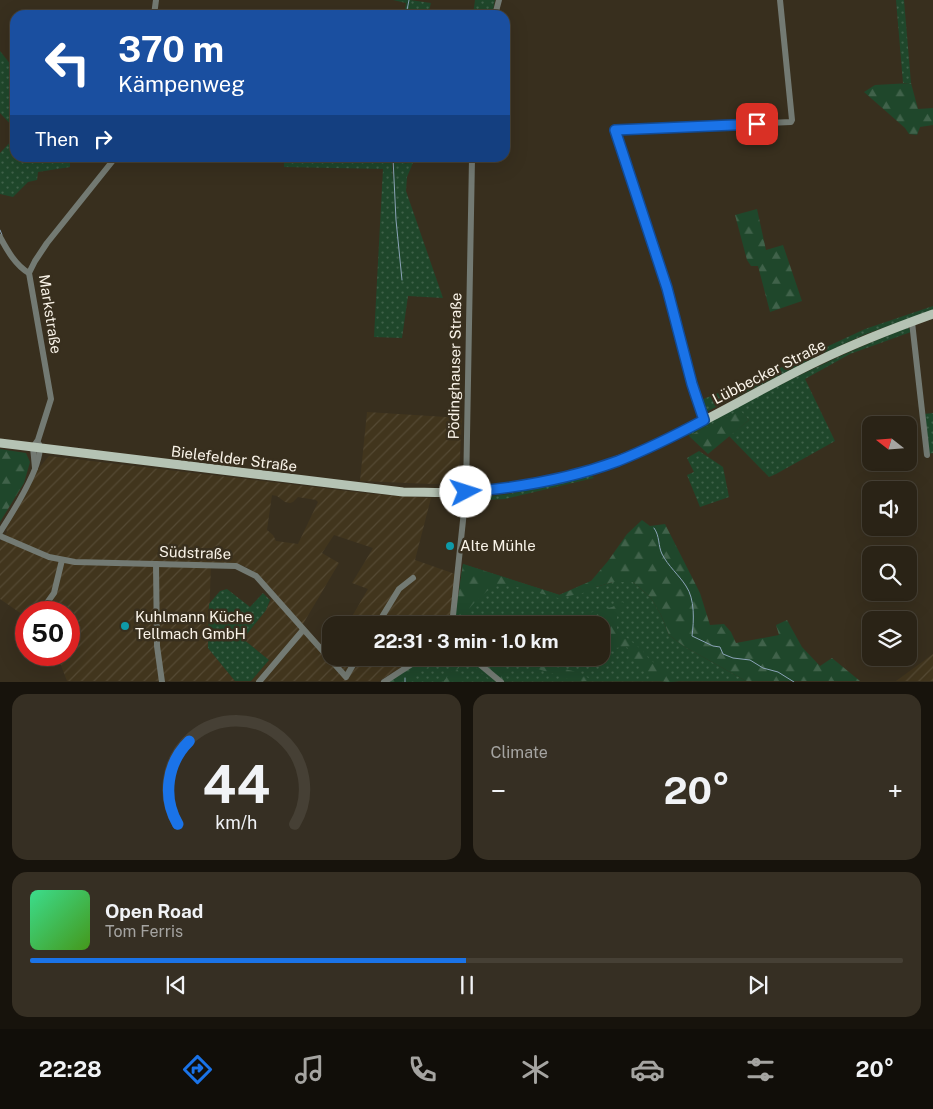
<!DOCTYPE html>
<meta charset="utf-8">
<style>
body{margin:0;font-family:"Public Sans",sans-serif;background:#362f23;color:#f1f3f6;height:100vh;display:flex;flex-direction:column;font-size:19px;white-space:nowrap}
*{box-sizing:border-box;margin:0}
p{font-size:16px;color:#a5a4a1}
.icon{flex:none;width:28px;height:28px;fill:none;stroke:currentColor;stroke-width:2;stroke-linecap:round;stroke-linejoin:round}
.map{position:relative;height:682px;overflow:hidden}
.drawer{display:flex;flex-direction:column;gap:12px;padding:12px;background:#17130c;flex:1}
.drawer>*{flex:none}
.top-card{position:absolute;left:10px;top:10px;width:500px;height:152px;border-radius:15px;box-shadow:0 5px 20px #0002,0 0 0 1px #464035;background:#1a4fa0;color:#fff;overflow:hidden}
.needle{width:32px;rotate:287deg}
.fabs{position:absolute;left:862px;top:416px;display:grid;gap:10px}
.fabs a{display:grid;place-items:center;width:55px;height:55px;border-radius:10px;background:#2a2316;box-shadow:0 5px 20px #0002,0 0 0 1px #464035;font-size:25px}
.speed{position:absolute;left:15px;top:601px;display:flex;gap:10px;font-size:25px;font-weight:700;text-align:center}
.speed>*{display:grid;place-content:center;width:65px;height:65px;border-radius:50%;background:#2a2316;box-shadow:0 5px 20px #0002,0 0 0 1px #464035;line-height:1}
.speed .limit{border:8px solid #d22;background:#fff;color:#111}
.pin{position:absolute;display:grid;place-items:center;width:42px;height:42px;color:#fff;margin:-21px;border-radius:10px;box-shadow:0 2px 8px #0006}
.me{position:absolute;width:55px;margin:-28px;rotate:85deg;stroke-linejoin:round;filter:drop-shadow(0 0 4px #0008)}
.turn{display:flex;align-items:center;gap:18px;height:105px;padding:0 25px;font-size:22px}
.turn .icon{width:65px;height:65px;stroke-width:2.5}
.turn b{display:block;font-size:35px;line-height:42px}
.then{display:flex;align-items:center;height:48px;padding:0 25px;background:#0003;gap:10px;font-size:19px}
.big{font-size:38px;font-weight:700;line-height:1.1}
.drawer .tile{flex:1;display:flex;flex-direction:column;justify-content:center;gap:8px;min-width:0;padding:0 18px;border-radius:15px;background:#362f23}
.drawer .dial{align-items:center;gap:0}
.dial svg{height:130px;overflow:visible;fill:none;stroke:#464035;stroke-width:7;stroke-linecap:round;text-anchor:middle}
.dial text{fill:#f1f3f6;stroke:none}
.song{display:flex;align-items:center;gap:15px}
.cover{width:60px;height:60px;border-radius:8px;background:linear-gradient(135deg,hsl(150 70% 55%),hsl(100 70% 35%))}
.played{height:5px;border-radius:2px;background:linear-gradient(90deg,#1a73e8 50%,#464035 50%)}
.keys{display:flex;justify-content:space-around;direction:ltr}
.heat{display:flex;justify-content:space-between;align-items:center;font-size:28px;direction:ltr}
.drawer .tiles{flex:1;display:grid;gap:12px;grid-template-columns:1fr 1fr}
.tile:last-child{grid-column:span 2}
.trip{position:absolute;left:322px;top:616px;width:288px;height:50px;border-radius:15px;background:#2a2316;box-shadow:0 5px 20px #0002,0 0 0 1px #464035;font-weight:700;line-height:50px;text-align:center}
.menu{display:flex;height:80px;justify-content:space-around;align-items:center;background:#110e09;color:#a5a4a1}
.menu .icon{width:35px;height:35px}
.menu .selected{color:#1a73e8}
.menu b{font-size:22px;color:#f1f3f6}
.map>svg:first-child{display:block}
.industrial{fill:url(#industrial-furrows);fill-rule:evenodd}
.grass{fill:url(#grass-dots)}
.forest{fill:url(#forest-firs)}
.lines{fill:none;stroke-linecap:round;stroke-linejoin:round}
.stream{stroke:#8ba4b8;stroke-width:1}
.minor{stroke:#737a73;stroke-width:6}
.major{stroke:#b5c3b4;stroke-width:9}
.route-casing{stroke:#114b97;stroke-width:12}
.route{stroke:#1a73e8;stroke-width:9}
.culture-dot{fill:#0f9aa8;stroke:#382f1e;stroke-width:2}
.labels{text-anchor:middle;stroke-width:5;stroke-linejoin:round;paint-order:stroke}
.street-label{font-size:15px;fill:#f9f3e8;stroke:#382f1e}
.poi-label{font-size:15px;fill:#f9f3e8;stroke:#382f1e;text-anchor:start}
</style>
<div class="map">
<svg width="933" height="682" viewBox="0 0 933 682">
<defs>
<pattern id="industrial-furrows" width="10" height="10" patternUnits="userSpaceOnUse" patternTransform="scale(1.25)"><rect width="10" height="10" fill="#41351d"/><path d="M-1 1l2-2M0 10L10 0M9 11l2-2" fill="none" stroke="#544933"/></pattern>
<pattern id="grass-dots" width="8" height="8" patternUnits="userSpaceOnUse" patternTransform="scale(1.25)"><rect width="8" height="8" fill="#1f472b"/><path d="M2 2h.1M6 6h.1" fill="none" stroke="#40624a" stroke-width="1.8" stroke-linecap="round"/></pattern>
<pattern id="forest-firs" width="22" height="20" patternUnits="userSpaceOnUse" patternTransform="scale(1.25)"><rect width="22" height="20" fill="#1f472b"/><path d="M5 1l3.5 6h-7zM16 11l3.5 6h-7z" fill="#40624a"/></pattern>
</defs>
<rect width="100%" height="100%" fill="#382f1e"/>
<g class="industrial">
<polygon points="367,412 462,418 459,475 455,483 432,484 360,481"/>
<path d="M49 456 372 494 431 498 415 560 458 575 451 625H347L368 589 352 583 373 548 334 535 322 553 339 563 303 624 328 653 331 650V658H417L379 681H251L269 660 243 639 266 610 275 592 248 568 241 565 211 564 208 648 235 681H67L57 655H69V612H26V617L0 599V542L7 532 6 528 38 469ZM272 495 277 496 285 502 290 503 293 502 298 497 316 500 318 502 298 544 276 541 273 535 267 530Z"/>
<polygon points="933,654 933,681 896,681"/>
</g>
<g class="grass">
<path d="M393 0H410L431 3 428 15C422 15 419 11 412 11L410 15H404L406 3Z"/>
<polygon points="475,0 495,0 492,15 473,15"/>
<polygon points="896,0 904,0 911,83 903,83"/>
<polygon points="0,51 15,70 15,129 0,113"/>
<polygon points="15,137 15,158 70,158 70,167 38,172 37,180 28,182 13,197 0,194 0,153"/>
<polygon points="284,158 392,158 393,182 394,158 401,158 406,164 409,158 415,158 407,177 406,191 443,298 408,296 402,338 374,337 383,169 284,167"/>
<polygon points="933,306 933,310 866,334 824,353 822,349 865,329"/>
<path d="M907 328H909L911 332 850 354 805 379 835 441 776 474 769 477 729 436 749 420 740 411 689 436 688 433C760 395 831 357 907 328Z"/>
<polygon points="814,354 814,359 706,412 701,400"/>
<polygon points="933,413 933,453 928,454 924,414"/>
<polygon points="699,451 723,467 729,497 700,507 687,475 694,472 687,458"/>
<polygon points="591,475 594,478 505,499 468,501 472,498 509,494"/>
<polygon points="463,564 559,595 591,581 596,587 613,582 633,582 651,598 661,615 669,635 685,647 746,681 386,682 424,658 601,658 601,625 454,625"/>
<polygon points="227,589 250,607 263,593 270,600 266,610 243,639 269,660 251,681 235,681 208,648 209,604 220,591"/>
</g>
<g class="forest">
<polygon points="911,83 918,109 933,108 933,125 920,127 917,135 909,134 905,128 864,92 875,85"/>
<polygon points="757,209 766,250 783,245 802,301 770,312 758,266 751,266 747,260 735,215"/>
<polygon points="740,410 749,420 708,454 689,436"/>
<polygon points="0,449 26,453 30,462 24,483 0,522"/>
<polygon points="642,520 650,526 665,524 700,593 710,625 724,624 731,632 736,643 779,635 776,625 787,620 802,647 820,666 832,658 860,681 746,681 685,647 669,635 661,615 651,598 633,582 613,582 596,587 583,593 558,598 513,586 500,584 487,591 474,603 462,617 459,625 454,625 463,564 560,595 591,581 608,561 627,534"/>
<path d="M622 602 626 604V609L617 615V630L642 650 649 659 679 681C674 682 665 682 660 681 644 676 634 661 627 647L614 648 601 640V625H533L566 623 574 617 612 607Z"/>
<polygon points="424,658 442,658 406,681 386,682"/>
<path d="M462 658H470L499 681C484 681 479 666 466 661L457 669 463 679 470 681 443 682Z"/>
<polygon points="475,658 519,658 577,672 594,681 571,681 564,677 518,663 507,664 504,666 506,672 503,680"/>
</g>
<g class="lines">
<g class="stream">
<polyline points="406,15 409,0"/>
<polyline points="393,158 396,220 402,280"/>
<polyline points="0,230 2,235"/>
<path d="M654 528C660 536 658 546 662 554 668 566 679 575 686 586 695 599 694 621 692 636L713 646 720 647 723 654 733 658 750 660 763 668 778 672 794 682"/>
<polyline points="405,678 405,682"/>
</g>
<g class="minor">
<polyline points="154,15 156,0"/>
<polyline points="495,15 499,0"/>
<path d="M0 237C7 250 16 266 29 273"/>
<polyline points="912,322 927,455"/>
<polyline points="704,420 692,384 667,288 615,130 791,122 792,120 780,0"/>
<polyline points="35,468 33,447 38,440 51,399 29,273 35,261 47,243 115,158"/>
<path d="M0 532C11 515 45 462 39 444"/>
<polyline points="0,536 49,557 75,562 236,566 256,576 346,677 357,658"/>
<polyline points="156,564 157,646 162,682"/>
<polyline points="44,607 54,593 62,560"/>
<polyline points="377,625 399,589 413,578"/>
<polyline points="452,625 466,492 472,158"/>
<polyline points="472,658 501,682"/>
<polyline points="259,682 303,630"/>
<polyline points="384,682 421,658"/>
</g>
<path class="major" d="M0 443 403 492C424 492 446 493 467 492 518 489 571 479 618 460 688 434 751 393 818 361 855 343 894 328 933 314"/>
</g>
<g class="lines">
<defs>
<path id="route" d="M466 492C517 488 569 479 618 461 648 449 676 435 704 420L692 384 667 288 615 130 757 124"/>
</defs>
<use href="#route" class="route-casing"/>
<use href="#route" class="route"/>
</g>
<g class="culture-dot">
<circle cx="450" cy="546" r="5"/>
<circle cx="125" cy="626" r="5"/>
</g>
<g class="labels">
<g class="street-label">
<text transform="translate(50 314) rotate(81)" y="5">Markstraße</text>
<text transform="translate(455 366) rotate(-89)" y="5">Pödinghauser Straße</text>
<text transform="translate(769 372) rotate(-27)" y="5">Lübbecker Straße</text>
<text transform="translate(234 459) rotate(7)" y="5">Bielefelder Straße</text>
<text transform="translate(195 553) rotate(2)" y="5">Südstraße</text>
</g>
<g class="poi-label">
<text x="460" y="551">Alte Mühle</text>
<text x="135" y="622">Kuhlmann Küche<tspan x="135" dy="17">Tellmach GmbH</tspan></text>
</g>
</g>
</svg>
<div class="fabs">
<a><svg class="needle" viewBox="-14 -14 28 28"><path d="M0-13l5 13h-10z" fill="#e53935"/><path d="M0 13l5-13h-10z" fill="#a5a4a1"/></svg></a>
<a><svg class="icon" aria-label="sound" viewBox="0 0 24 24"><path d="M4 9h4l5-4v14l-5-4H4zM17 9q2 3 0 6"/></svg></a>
<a><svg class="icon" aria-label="search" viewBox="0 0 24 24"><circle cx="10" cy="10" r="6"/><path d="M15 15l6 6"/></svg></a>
<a><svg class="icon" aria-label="layers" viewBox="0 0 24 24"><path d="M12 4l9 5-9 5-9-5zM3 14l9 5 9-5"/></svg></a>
</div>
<div class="speed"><div class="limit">50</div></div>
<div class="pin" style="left:757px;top:124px;background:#d93025"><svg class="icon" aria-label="arrive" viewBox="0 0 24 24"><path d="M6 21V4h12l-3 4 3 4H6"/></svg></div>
<svg class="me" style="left:466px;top:492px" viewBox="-20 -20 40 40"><circle r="19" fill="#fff"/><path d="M0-13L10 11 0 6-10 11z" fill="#1a73e8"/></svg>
<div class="trip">22:31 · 3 min · 1.0 km</div>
<div class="top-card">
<div class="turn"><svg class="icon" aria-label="left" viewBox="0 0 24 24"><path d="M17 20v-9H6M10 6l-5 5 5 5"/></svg><div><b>370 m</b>Kämpenweg</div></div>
<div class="then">Then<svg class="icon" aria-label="right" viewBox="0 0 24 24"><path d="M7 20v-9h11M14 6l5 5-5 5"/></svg></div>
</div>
</div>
<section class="drawer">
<div class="tiles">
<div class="tile dial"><svg viewBox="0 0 100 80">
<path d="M14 69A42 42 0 1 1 86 69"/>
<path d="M14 69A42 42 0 0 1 21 18" stroke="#1a73e8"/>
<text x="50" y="56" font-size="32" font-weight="700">44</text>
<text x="50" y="72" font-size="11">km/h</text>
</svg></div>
<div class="tile"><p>Climate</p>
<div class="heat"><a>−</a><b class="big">20°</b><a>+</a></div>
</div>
<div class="tile">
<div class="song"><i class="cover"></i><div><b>Open Road</b><p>Tom Ferris</p></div></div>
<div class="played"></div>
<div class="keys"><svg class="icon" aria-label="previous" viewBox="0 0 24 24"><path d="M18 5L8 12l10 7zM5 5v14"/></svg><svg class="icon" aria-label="pause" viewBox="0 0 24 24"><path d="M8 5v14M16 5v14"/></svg><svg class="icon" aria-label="next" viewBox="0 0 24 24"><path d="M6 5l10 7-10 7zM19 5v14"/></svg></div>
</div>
</div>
</section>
<nav class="menu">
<b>22:28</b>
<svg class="icon selected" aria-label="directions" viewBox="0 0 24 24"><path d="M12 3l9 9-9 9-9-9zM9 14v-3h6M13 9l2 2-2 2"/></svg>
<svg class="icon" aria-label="music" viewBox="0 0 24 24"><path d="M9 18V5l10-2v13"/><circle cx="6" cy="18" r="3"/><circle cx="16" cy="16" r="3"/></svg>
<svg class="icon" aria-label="phone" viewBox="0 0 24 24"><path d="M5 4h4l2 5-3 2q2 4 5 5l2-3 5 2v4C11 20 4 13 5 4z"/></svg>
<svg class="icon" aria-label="climate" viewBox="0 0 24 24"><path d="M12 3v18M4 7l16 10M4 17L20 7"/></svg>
<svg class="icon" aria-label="car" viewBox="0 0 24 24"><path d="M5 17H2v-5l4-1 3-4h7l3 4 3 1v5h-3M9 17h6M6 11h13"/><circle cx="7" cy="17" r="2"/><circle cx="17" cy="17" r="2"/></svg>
<svg class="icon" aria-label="filters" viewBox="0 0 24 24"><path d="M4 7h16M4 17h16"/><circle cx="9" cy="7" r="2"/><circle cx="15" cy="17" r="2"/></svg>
<b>20°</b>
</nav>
